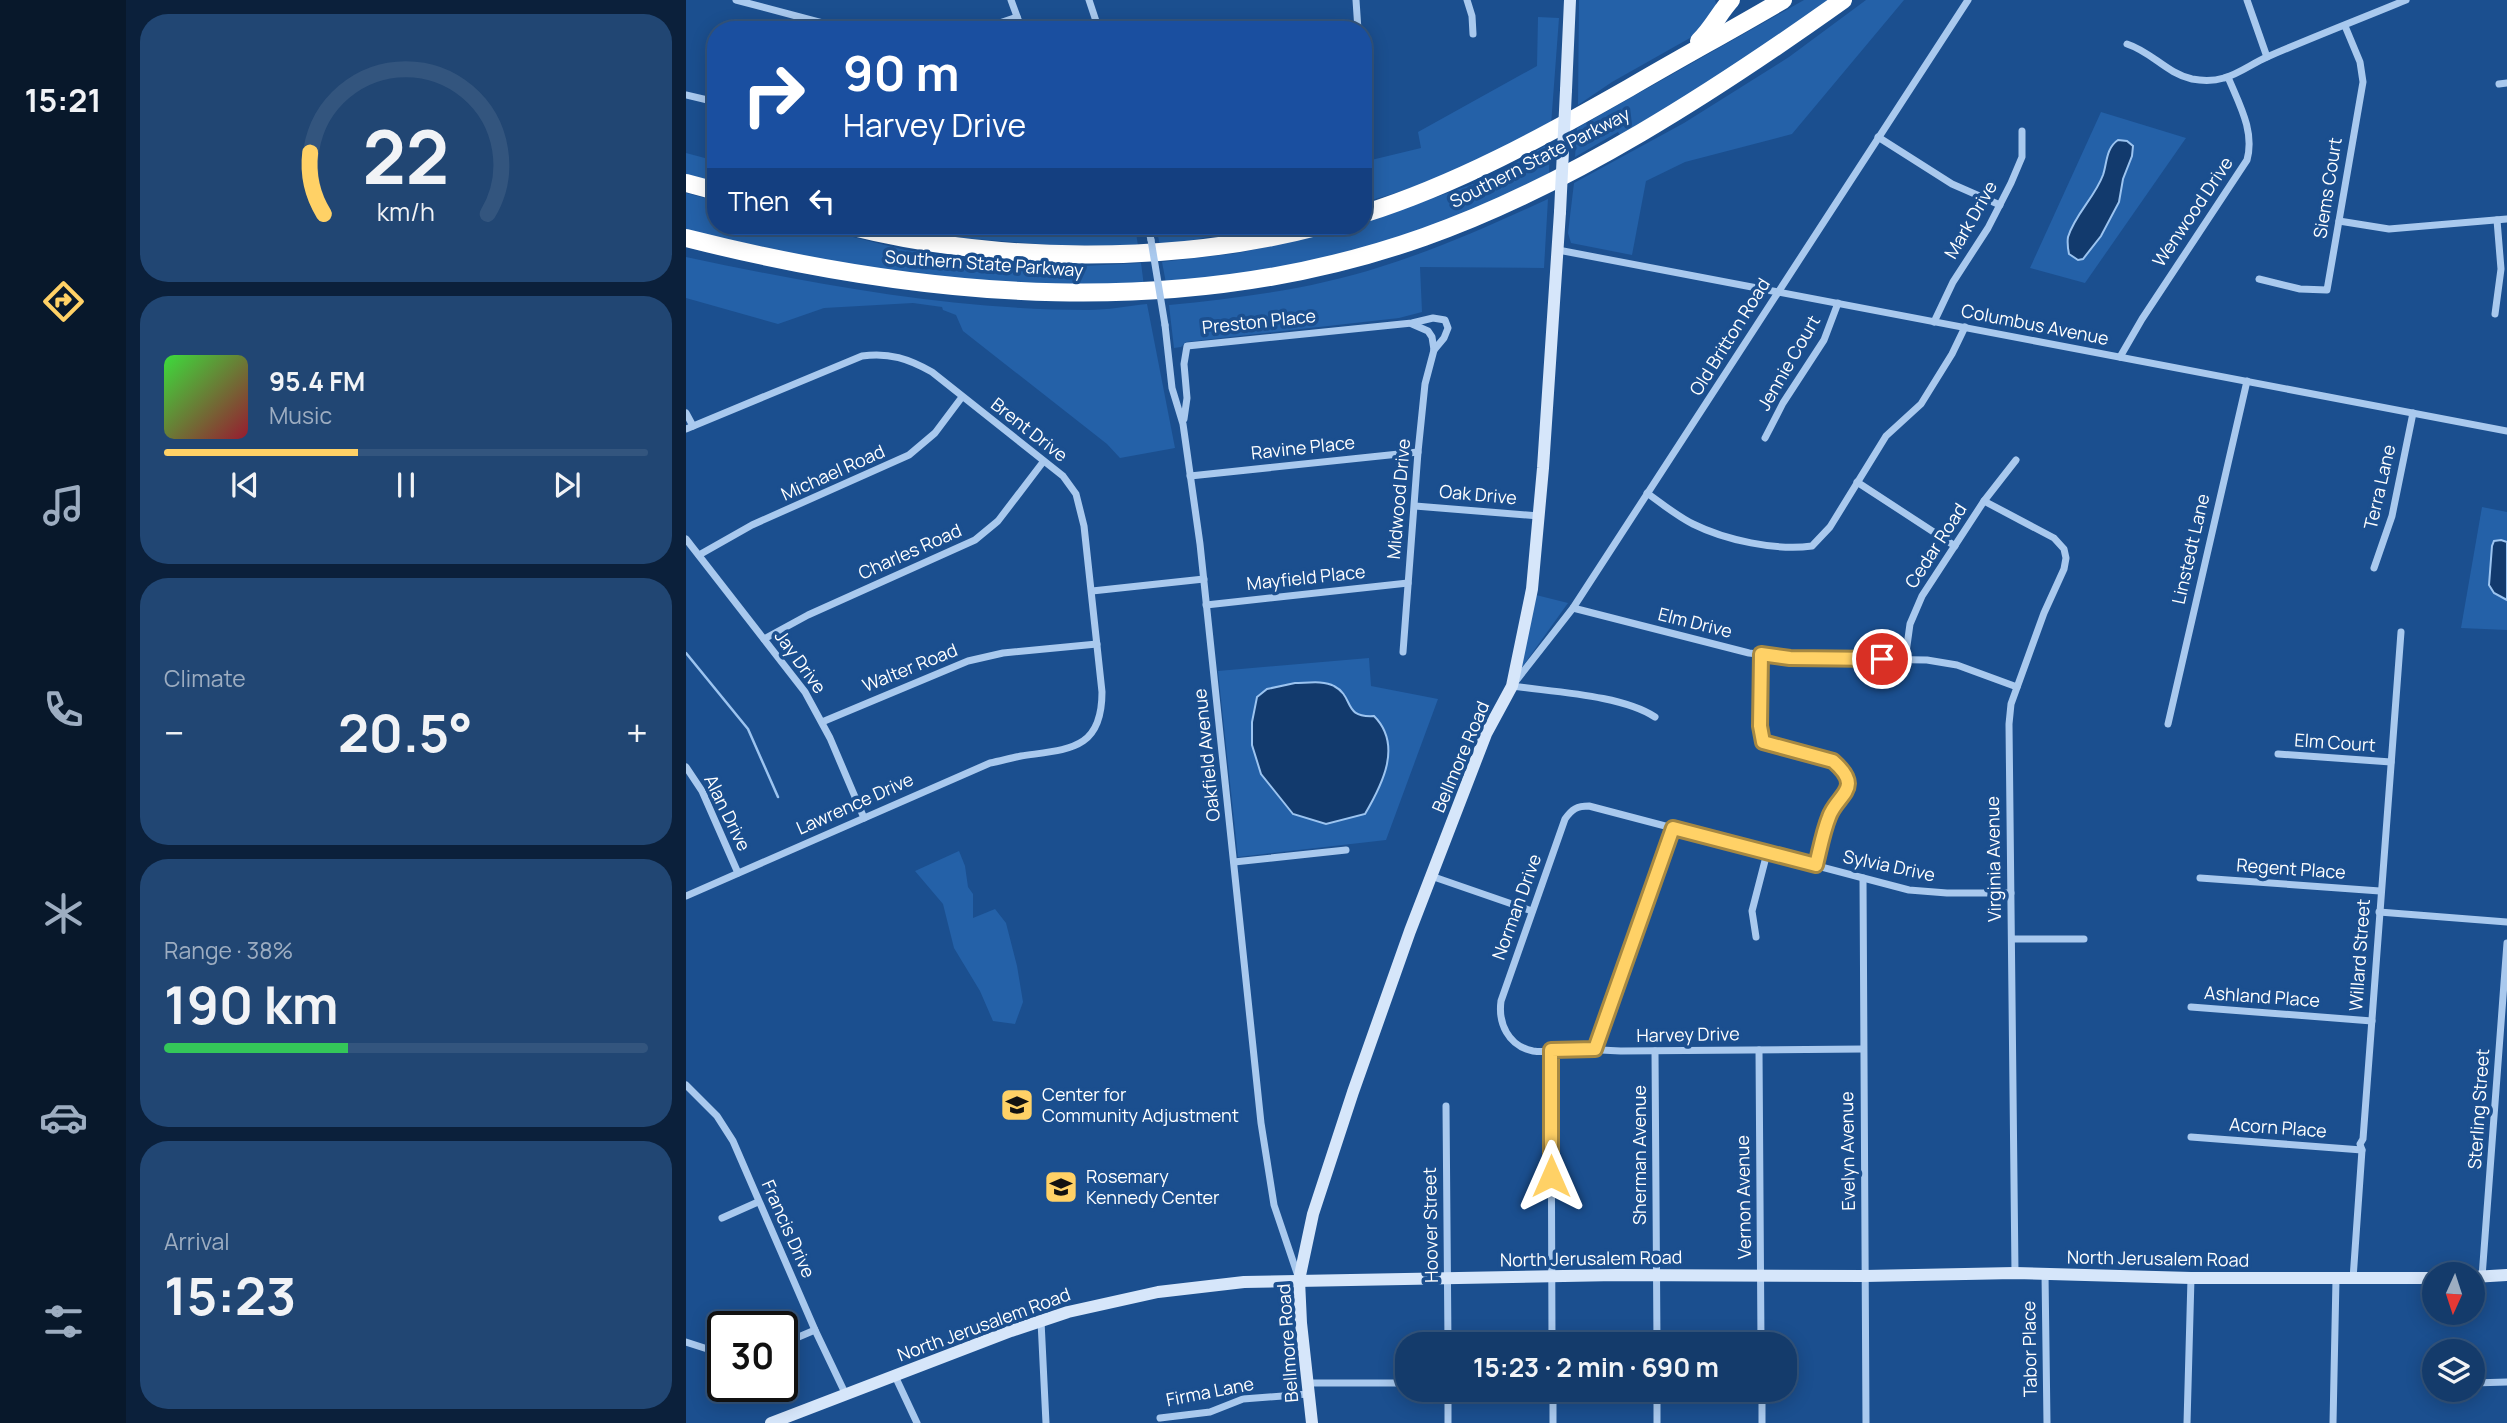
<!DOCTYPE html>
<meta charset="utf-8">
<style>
body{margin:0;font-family:Manrope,sans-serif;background:#214673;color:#f1f3f6;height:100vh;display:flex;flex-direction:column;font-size:26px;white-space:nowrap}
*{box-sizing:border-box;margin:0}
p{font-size:23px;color:#9dadc1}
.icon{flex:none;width:38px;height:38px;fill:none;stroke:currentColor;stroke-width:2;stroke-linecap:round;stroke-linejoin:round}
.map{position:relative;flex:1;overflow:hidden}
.drawer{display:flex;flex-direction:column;gap:14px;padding:14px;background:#0b203b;width:560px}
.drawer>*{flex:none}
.hud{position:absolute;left:21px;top:21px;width:665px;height:214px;border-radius:28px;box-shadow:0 4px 18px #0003,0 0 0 2px #33557e;background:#1a4fa0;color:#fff;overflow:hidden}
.needle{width:46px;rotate:183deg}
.tools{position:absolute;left:1736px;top:1262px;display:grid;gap:14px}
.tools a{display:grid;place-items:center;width:63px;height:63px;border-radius:50%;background:#143b6b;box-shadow:0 4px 18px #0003,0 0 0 2px #33557e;font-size:35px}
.speed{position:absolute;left:21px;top:1311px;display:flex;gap:14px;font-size:35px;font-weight:700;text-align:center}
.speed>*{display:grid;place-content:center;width:91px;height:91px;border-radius:50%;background:#143b6b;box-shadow:0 4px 18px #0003,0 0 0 2px #33557e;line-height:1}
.speed .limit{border:4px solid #111;border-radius:10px;background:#fff;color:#111}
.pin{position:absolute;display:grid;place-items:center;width:60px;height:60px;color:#fff;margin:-30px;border:4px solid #fff;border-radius:50%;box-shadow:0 2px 7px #0007}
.me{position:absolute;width:77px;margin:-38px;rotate:0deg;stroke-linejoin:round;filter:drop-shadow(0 0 5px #0008)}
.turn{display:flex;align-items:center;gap:24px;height:147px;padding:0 21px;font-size:32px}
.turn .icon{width:91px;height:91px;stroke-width:2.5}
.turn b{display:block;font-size:49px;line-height:60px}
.then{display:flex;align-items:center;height:66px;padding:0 21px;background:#0003;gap:14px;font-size:26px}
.big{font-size:52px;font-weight:700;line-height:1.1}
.drawer .widget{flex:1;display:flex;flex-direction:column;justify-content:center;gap:10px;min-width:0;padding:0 24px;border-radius:28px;background:#214673}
.drawer .dial{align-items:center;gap:0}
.dial svg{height:182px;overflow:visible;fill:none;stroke:#33557e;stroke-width:7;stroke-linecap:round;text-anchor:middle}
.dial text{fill:#f1f3f6;stroke:none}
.song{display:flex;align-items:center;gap:21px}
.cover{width:84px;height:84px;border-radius:10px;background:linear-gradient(135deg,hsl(120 70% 55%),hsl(350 70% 35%))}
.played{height:7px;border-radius:4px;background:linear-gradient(90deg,#ffd166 40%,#33557e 40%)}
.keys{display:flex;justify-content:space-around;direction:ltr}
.heat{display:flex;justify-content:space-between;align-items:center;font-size:38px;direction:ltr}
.charge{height:10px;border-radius:5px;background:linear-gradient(90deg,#34c759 38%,#33557e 0)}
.trip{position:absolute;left:709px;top:1332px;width:402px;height:70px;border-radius:28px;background:#143b6b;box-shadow:0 4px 18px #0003,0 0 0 2px #33557e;font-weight:700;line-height:70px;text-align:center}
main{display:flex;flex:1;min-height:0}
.tabs{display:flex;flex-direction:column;width:126px;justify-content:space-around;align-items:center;background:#08182b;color:#9dadc1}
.tabs .icon{width:49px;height:49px}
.tabs .active{color:#ffd166}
.tabs b{font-size:32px;color:#f1f3f6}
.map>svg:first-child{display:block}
.green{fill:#2461a8}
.water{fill:#123a6d;stroke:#9cc4f0;stroke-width:2}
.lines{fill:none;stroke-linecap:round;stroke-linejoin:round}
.stream{stroke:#9cc4f0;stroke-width:2.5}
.minor{stroke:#a9c9ee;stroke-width:7}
.secondary{stroke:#d6e6fa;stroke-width:12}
.motorway{stroke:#fff;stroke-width:18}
.minor-bridge{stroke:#a9c9ee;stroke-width:7}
.secondary-bridge{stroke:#d6e6fa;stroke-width:12}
.route-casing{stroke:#a68842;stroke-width:18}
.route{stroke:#ffd166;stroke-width:12}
.labels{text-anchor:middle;stroke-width:7;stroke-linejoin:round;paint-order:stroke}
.street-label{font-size:18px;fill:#fff;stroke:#1b4f8f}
.poi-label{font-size:18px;fill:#fff;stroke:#1b4f8f;text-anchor:start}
</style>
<main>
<nav class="tabs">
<b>15:21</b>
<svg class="icon active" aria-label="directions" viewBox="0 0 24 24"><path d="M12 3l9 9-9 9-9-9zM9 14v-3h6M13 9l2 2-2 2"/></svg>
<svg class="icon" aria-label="music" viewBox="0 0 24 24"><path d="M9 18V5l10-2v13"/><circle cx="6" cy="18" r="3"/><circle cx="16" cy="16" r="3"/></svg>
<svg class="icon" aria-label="phone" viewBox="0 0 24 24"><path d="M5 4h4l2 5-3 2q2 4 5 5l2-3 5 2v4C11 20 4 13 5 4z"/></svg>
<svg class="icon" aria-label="climate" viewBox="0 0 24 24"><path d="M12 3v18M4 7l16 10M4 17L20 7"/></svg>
<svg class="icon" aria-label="car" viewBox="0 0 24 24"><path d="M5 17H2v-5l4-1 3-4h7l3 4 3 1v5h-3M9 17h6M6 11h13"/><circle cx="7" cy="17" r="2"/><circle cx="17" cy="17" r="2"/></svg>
<svg class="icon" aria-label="filters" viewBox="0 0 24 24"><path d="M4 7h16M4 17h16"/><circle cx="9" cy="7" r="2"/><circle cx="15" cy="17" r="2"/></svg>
</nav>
<section class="drawer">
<div class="widget dial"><svg viewBox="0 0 100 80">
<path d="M14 69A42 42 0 1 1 86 69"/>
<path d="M14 69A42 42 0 0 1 8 42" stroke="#ffd166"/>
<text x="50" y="56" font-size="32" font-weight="700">22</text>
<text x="50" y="72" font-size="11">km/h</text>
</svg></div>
<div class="widget">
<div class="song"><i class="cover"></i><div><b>95.4 FM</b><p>Music</p></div></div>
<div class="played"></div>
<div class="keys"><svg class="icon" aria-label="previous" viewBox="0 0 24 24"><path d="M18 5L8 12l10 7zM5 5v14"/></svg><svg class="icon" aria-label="pause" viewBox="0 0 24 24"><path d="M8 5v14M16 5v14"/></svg><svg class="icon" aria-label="next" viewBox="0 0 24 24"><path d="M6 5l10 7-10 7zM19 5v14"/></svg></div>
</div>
<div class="widget"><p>Climate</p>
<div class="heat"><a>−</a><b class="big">20.5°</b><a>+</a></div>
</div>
<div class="widget"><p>Range · 38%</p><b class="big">190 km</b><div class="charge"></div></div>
<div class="widget"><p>Arrival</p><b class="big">15:23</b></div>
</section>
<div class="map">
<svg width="1821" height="1423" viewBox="0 0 1821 1423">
<rect width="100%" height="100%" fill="#1b4f8f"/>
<g class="green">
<polygon points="893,0 1029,0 1031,8 1011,34 926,82 892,105"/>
<polygon points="1118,0 1147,0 1021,83 934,135 932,132 889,157 891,128"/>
<polygon points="1180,0 1218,0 1106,134 999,162 960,181 946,255 885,243 882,233 888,183 998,123 1103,57"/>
<path d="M852 17 873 18 865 125C805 154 743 186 677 202V162L735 148 732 132 851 66Z"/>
<polygon points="1415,112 1500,138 1399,283 1344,268"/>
<polygon points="864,143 863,173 785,212 712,239 565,276 480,283 476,262 552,253 677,226 677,223 804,178"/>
<polygon points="0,153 30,161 30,182 0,174"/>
<polygon points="0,193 30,201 30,226 123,226 219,250 316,263 379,267 455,263 458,286 345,288 178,270 0,230"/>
<path d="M862 199 858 268 734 267 736 312 713 318 500 342 495 347 488 348 483 305C554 298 626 289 694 267 752 249 807 224 862 199Z"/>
<polygon points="208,226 449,226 452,246 365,245 277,238"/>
<polygon points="470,226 582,226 474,246"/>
<path d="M0 257C132 285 267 310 402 310 422 310 442 306 461 304L489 448 434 458 421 444 277 331 270 315 257 310 256 307 227 303 138 308 92 324 0 298Z"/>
<polygon points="1796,507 1821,512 1821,630 1775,628"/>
<polygon points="850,595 882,603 832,673"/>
<polygon points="683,658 685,686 752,699 700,840 552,857 532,671"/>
<polygon points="273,851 279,866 282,887 287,894 287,918 309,909 320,923 331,966 337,1002 329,1024 307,1021 294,991 268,948 257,904 229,871"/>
</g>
<g class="water">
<path d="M1432 140 1441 141 1447 146 1446 156 1437 179 1433 202 1415 236 1397 259 1392 260 1383 254C1382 249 1381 243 1382 237 1389 214 1409 197 1417 175 1421 163 1420 148 1432 140Z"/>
<polygon points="1815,540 1821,542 1821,600 1808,593 1803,585 1806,546 1808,541"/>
<path d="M609 683C620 683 638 680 648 686 669 697 656 718 688 716 717 745 696 785 679 814L640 824 607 814 575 774 566 745V722L571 697 581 689Z"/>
</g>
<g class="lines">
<polyline class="stream" points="0,653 62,729 92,797"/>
<g class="minor">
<polyline points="50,0 163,30"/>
<polyline points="325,0 336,30"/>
<polyline points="403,0 413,30"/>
<polyline points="670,0 672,30"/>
<polyline points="781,0 786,16 787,34"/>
<polyline points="1561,0 1581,57"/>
<polyline points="293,30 331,17"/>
<path d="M1441 44C1466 52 1480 73 1506 79 1517 81 1528 81 1538 78 1553 74 1567 63 1581 57 1627 37 1674 19 1720 0"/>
<polyline points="1813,84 1821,83"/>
<polyline points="0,95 30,102"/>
<polyline points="1192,137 1266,184 1314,205"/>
<polyline points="1653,221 1703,229 1821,219"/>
<polyline points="462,226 465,240"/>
<polyline points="872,250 1821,431"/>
<polyline points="1573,279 1614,289 1641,290 1677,82 1674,62 1659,26"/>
<polyline points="1809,314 1815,269 1811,220"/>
<polyline points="1248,322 1267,282 1302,228 1325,183 1336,157 1336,131"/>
<polyline points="479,325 486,388 497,424 514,544 575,1123 588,1205 612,1276"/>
<path d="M1434 357 1456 319 1561 160C1569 131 1553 104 1542 77"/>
<polyline points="0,413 7,426"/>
<polyline points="498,419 501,398 498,364 501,346 726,323 747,318 759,320 762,328 758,338 748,350"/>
<path d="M0 429 176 356C203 352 223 359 246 372L377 476 390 494 398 526 416 692C416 751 382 749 335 756 325 758 314 761 304 763L0 896"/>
<polyline points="1079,438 1097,403 1138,340 1152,303"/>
<polyline points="504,476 732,452"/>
<polyline points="1171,482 1269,546"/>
<path d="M961 493C976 504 991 516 1007 524 1039 540 1090 551 1126 546L1144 527 1200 436 1235 404 1266 354 1279 327"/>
<polyline points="1298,501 1368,538 1378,549 1380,558 1378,569 1358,613 1325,704 1323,724 1329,1273"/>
<polyline points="729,506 853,516"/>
<polyline points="0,539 119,692 144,738 178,818"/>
<polyline points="13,555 66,525 223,455 249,433 276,397"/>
<polyline points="1688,568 1706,516 1727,413"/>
<polyline points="406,591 518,579"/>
<polyline points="520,605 722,583"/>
<polyline points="887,608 1063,653 1104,658 1241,660 1271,665 1331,687"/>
<polyline points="78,639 122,615 289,540 312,521 357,462"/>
<polyline points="717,652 732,452 739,384 748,350 746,337 742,331 726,324"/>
<path d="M1075 655 1077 742C1100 747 1173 754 1160 791 1157 800 1149 805 1144 813 1137 826 1134 850 1130 865"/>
<polyline points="1219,660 1224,624 1236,596 1298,501 1330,460"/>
<path d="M969 717C936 695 867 692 826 686L887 608 1282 0"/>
<polyline points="136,722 282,661 317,653 411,644"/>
<polyline points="1482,724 1561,381"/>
<polyline points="1592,754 1705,762"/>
<polyline points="0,767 16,791 52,873"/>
<polyline points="548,862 660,850"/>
<polyline points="745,876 846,911"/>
<polyline points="1177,878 1180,1423"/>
<polyline points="1514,878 1694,891"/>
<polyline points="1693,912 1821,922"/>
<polyline points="1070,937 1066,911 1081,853"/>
<polyline points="1326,939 1398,939"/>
<polyline points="1505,1007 1686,1021"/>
<polyline points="909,1049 987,828"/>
<path d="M1177 1049 936 1051C919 1050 903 1049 886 1050 874 1050 859 1053 847 1051 822 1046 812 1023 815 1001L879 819C886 809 891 806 903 806L1223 890 1261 893H1325"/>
<polyline points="865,1050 866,1344"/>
<polyline points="1073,1050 1075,1344"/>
<polyline points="969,1051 971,1344"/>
<polyline points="0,1085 31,1116 47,1141 129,1330 160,1395"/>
<polyline points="760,1106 762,1344"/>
<polyline points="1505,1137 1676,1150"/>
<polyline points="36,1218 72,1202"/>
<polyline points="1359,1274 1361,1423"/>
<polyline points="1796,1277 1821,943"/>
<polyline points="1667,1279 1676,1150 1674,1144 1677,1139 1715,632"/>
<polyline points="355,1321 360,1423"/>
<polyline points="0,1342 37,1354"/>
<polyline points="96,1344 129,1330"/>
<polyline points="209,1376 231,1423"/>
<polyline points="621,1383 721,1383"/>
<polyline points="1787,1383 1821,1382"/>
<polyline points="762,1390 762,1423"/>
<polyline points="867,1390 867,1423"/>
<polyline points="971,1390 971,1423"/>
<polyline points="1076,1390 1076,1423"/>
<polyline points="474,1418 524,1412 557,1399 622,1394"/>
<polyline points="1501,1423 1505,1278"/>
<polyline points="1647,1423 1650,1279"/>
</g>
<g class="secondary">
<polyline points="880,90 884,0"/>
<polyline points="1787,1277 1821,1275"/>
<polyline points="85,1423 325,1331 382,1312 472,1292 558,1282 931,1275 1179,1276 1329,1273 1505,1278 1748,1278"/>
<polyline points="626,1423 615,1323 613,1280 627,1214 667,1092 724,931 800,734 826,686 846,589 857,468 874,212"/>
</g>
<g class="motorway">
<path d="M1013 41C1026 29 1033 13 1045 0"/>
<polyline points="0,183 30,191"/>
<path d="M677 214C772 184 857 137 943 88 994 58 1046 30 1097 0"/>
<path d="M163 226C311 263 486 265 634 226"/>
<path d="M0 238C242 299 498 322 738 237 883 186 1032 89 1157 0"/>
</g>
<polyline class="minor-bridge" points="465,240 479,325"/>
<polyline class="secondary-bridge" points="874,212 880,90"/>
</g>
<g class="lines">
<defs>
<path id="route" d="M865 1176V1050L909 1049 987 828 1130 865C1134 849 1137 832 1143 817 1151 794 1179 789 1147 761L1077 742 1074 726 1075 654 1104 658 1196 659"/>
</defs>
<use href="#route" class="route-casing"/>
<use href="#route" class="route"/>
</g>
<defs>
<symbol id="school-square" viewBox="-11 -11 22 22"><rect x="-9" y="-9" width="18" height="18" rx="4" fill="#ffd166" stroke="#1b4f8f"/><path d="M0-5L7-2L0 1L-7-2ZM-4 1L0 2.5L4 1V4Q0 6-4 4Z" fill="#111"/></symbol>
</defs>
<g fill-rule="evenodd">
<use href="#school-square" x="312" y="1086" width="38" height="38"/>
<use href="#school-square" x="356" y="1168" width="38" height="38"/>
</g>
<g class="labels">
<g class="street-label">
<text transform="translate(854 158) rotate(-27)" y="6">Southern State Parkway</text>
<text transform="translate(1642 188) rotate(-81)" y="6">Siems Court</text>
<text transform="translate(1507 212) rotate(-56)" y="6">Wenwood Drive</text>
<text transform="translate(1285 220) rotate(-60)" y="6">Mark Drive</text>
<text transform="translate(298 264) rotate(4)" y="6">Southern State Parkway</text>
<text transform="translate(573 322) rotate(-6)" y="6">Preston Place</text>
<text transform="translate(1349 325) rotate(11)" y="6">Columbus Avenue</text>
<text transform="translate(1044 337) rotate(-58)" y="6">Old Britton Road</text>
<text transform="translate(1103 363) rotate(-60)" y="6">Jennie Court</text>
<text transform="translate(343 430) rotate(38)" y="6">Brent Drive</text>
<text transform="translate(617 448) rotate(-6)" y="6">Ravine Place</text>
<text transform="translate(147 473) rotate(-24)" y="6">Michael Road</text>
<text transform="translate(1694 487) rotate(-77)" y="6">Terra Lane</text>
<text transform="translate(792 495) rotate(5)" y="6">Oak Drive</text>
<text transform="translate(713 499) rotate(-85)" y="6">Midwood Drive</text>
<text transform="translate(1250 546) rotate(-57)" y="6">Cedar Road</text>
<text transform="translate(1505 549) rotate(-77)" y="6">Linstedt Lane</text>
<text transform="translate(224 552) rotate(-24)" y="6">Charles Road</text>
<text transform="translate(620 578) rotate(-6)" y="6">Mayfield Place</text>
<text transform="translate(1009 623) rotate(14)" y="6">Elm Drive</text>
<text transform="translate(114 662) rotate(54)" y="6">Jay Drive</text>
<text transform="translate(224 668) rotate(-22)" y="6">Walter Road</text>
<text transform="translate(1649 743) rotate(4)" y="6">Elm Court</text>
<text transform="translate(521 755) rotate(-96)" y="6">Oakfield Avenue</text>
<text transform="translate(775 757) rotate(-67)" y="6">Bellmore Road</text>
<text transform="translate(169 804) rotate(-24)" y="6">Lawrence Drive</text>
<text transform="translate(41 813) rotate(64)" y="6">Alan Drive</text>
<text transform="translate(1308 859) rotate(-91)" y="6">Virginia Avenue</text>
<text transform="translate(1203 866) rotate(12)" y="6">Sylvia Drive</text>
<text transform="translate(1605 869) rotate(4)" y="6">Regent Place</text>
<text transform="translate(831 907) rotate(-70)" y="6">Norman Drive</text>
<text transform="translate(1674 955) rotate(-86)" y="6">Willard Street</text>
<text transform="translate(1576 997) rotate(4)" y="6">Ashland Place</text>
<text transform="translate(1002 1035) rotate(-1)" y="6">Harvey Drive</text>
<text transform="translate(1793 1109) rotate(-86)" y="6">Sterling Street</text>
<text transform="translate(1592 1128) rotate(4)" y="6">Acorn Place</text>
<text transform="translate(1162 1151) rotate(-91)" y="6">Evelyn Avenue</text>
<text transform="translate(954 1155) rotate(-90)" y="6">Sherman Avenue</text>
<text transform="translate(1058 1197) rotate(-91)" y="6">Vernon Avenue</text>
<text transform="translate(745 1225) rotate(-91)" y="6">Hoover Street</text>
<text transform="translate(102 1229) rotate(66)" y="6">Francis Drive</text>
<text transform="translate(905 1259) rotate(-1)" y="6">North Jerusalem Road</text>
<text transform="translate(1472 1259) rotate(1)" y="6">North Jerusalem Road</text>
<text transform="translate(298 1325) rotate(-20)" y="6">North Jerusalem Road</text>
<text transform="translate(602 1343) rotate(-94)" y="6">Bellmore Road</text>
<text transform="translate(1344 1349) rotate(-91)" y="6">Tabor Place</text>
<text transform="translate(524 1392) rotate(-11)" y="6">Firma Lane</text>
</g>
<g class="poi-label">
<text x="356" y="1101">Center for<tspan x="356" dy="21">Community Adjustment</tspan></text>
<text x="400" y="1183">Rosemary<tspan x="400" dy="21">Kennedy Center</tspan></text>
</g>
</g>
</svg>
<div class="tools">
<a><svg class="needle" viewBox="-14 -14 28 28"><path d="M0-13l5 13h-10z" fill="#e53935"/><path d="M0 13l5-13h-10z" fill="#9dadc1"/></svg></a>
<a><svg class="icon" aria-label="layers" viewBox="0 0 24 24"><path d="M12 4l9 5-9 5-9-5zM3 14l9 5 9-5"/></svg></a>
</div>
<div class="speed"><div class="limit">30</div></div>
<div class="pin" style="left:1196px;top:659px;background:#d93025"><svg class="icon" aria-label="arrive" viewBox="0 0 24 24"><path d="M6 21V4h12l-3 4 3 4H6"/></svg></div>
<svg class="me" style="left:865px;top:1176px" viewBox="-20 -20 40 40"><path d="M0-17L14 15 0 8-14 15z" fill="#ffd166" stroke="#fff" stroke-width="4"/></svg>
<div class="trip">15:23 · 2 min · 690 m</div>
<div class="hud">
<div class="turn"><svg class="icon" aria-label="right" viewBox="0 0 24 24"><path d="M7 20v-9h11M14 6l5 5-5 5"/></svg><div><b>90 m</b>Harvey Drive</div></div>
<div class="then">Then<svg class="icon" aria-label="left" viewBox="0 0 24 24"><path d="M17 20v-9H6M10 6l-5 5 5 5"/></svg></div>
</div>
</div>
</main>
